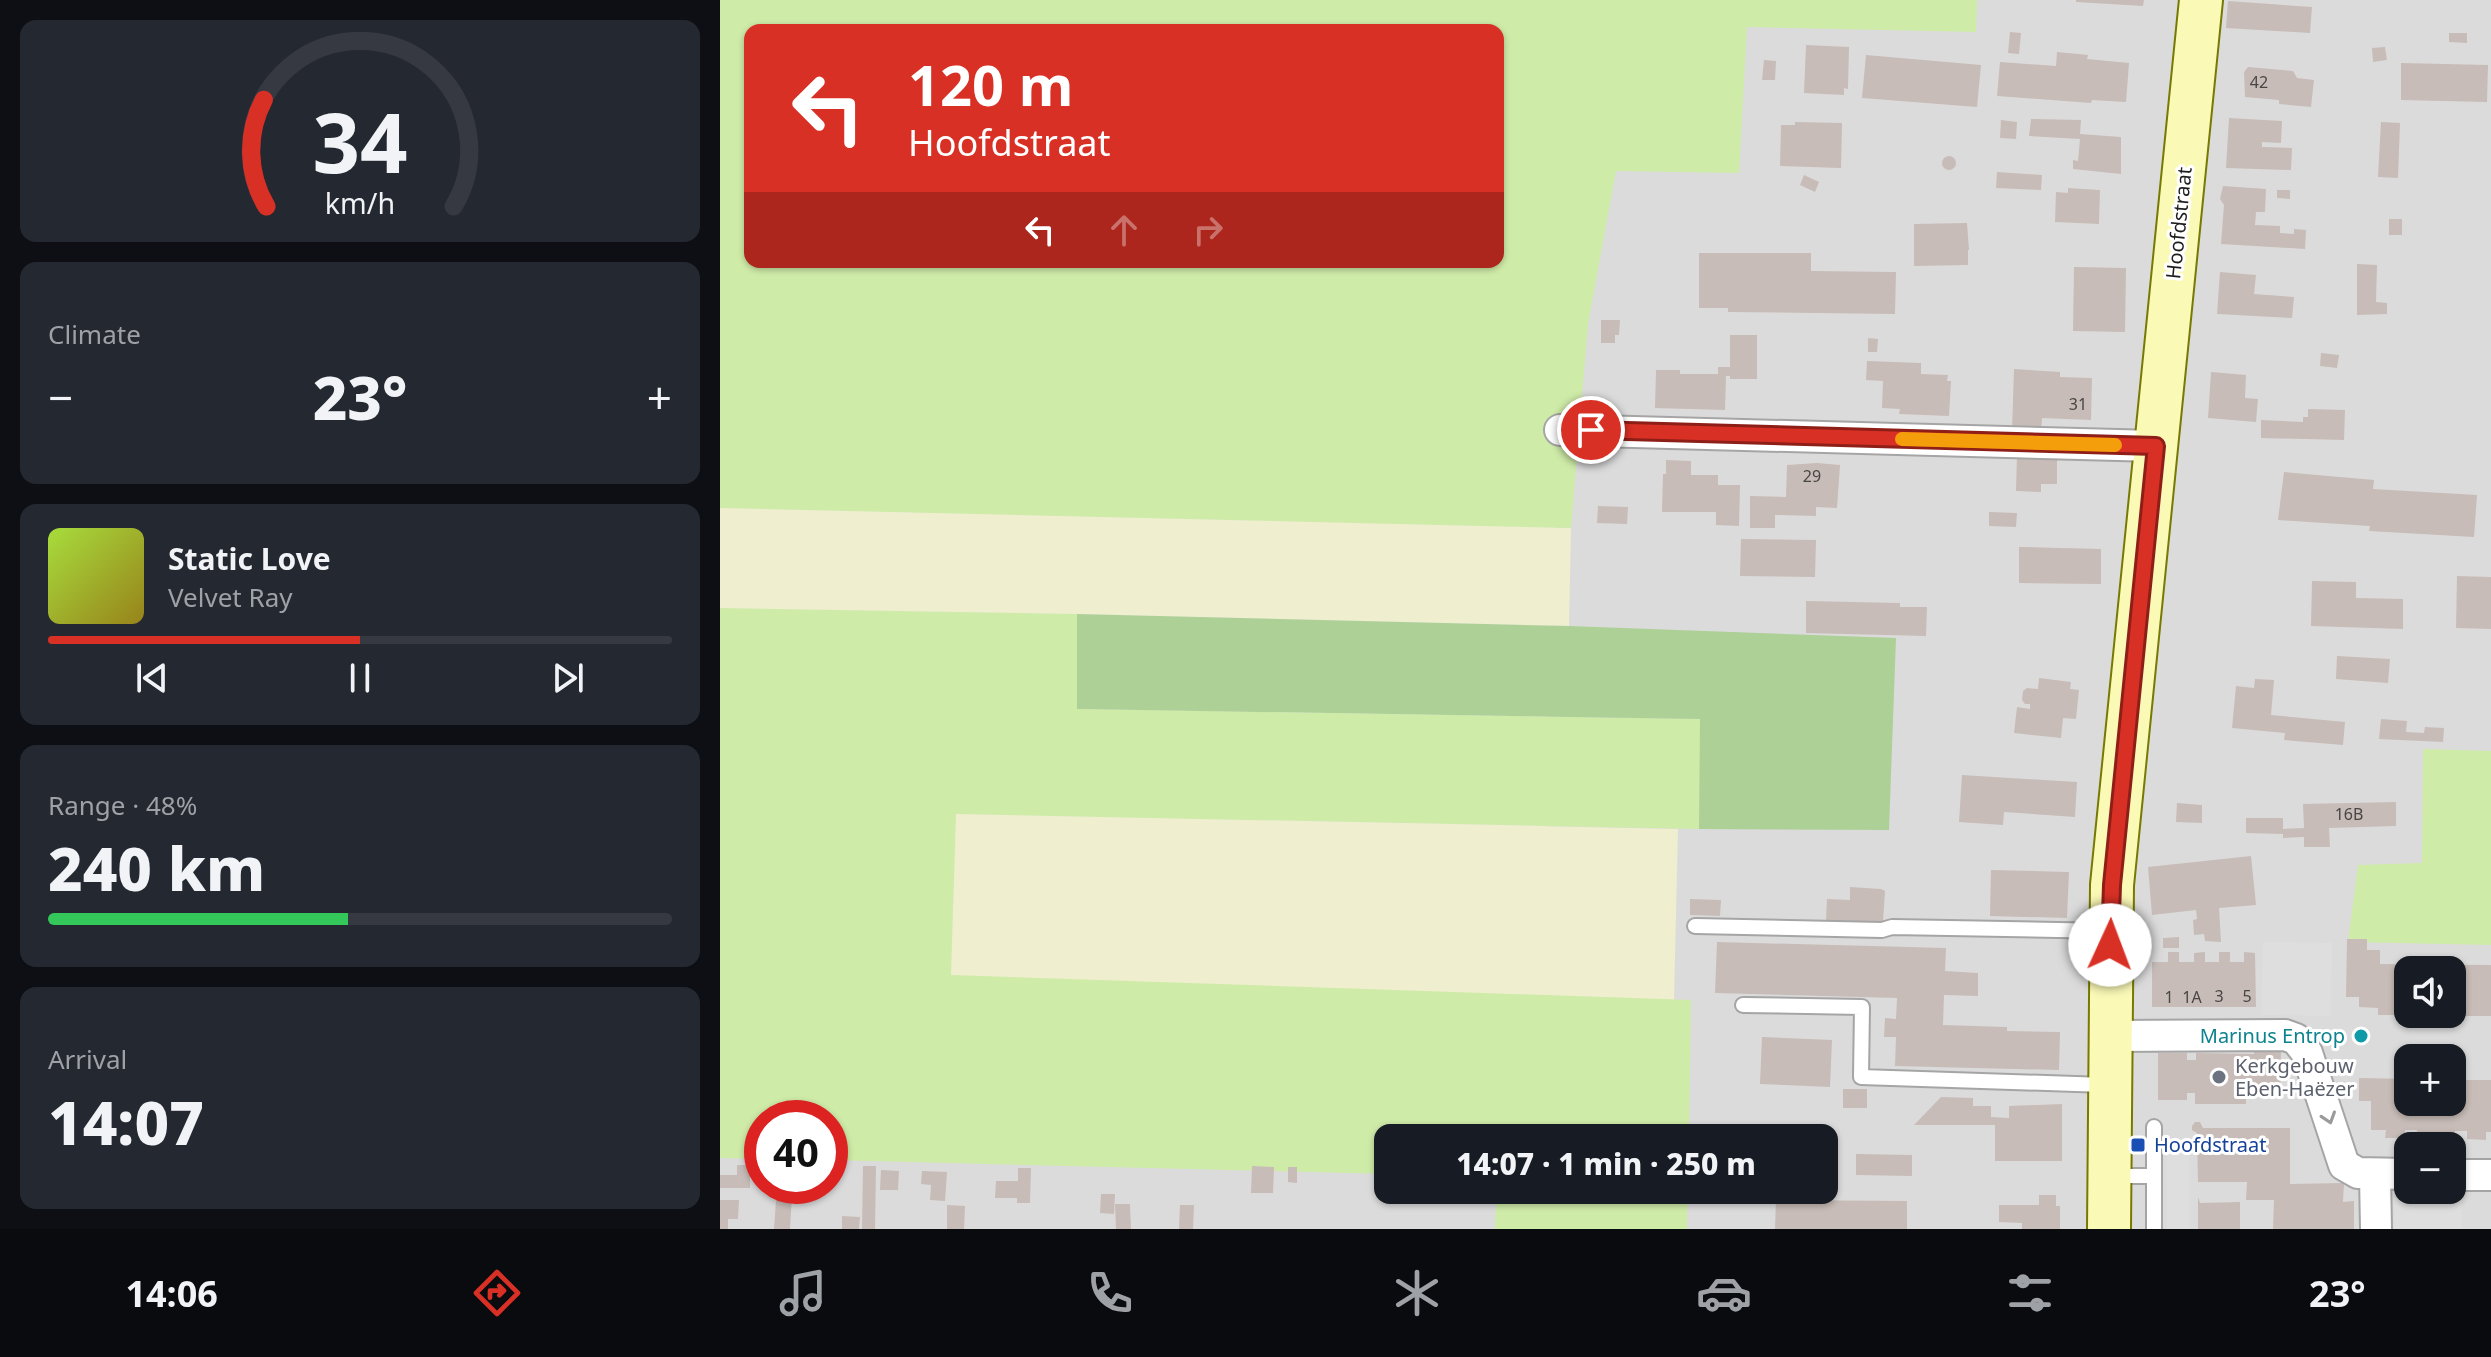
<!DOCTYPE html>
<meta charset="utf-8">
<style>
body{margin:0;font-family:"Noto Sans",sans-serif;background:#242831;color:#f1f3f6;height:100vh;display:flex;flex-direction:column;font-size:30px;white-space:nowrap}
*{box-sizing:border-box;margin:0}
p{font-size:26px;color:#9ea1a6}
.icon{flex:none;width:44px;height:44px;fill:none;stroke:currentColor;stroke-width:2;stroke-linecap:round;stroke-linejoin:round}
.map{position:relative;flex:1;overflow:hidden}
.details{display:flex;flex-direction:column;gap:20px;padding:20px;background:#0d0f14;width:720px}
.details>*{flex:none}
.banner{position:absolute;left:24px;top:24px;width:760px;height:244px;border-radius:16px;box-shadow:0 2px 6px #0004;background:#d93025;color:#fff;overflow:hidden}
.fabs{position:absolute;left:1674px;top:956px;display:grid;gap:16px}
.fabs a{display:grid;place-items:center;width:72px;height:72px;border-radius:16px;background:#171b24;box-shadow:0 2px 6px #0004;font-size:40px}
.speed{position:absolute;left:24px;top:1100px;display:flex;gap:16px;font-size:40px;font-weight:700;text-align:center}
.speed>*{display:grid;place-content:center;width:104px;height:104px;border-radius:50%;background:#171b24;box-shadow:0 2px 6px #0004;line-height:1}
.speed .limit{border:12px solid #d22;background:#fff;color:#111}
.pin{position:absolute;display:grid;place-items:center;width:68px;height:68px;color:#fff;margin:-34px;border:4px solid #fff;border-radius:50%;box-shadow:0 2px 8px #0007}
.me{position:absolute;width:88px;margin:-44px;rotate:2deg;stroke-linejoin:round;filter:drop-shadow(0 0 6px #0008)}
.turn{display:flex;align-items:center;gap:28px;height:168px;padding:0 32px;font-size:36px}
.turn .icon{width:104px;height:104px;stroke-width:2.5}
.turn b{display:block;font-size:56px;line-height:68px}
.lanes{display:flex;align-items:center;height:76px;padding:0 32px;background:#0003;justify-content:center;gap:40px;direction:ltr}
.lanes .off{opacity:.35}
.big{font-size:60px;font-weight:800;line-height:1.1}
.details .tile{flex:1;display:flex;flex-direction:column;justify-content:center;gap:12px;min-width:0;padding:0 28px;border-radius:16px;background:#242831}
.details .dial{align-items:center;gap:0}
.dial svg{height:208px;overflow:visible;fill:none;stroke:#363941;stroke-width:7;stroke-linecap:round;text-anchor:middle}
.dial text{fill:#f1f3f6;stroke:none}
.song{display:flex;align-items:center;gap:24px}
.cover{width:96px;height:96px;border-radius:12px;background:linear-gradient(135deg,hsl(80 70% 55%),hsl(50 70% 35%))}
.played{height:8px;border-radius:4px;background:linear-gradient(90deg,#d93025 50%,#363941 50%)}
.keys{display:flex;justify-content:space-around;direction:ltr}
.heat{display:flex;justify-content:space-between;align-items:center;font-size:44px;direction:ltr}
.charge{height:12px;border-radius:6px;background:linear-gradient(90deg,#34c759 48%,#363941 0)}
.trip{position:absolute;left:654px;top:1124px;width:464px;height:80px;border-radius:16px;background:#171b24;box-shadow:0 2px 6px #0004;font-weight:800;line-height:80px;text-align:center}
.tab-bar{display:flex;height:128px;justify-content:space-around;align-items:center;background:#090b0e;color:#9ea1a6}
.tab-bar .icon{width:56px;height:56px}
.tab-bar .selected{color:#d93025}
.tab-bar b{font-size:36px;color:#f1f3f6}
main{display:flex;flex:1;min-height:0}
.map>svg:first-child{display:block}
.residential{fill:#dcdbdb;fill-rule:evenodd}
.farmland{fill:#efeece}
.grass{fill:#cfeba8;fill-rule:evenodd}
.forest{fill:#add097}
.parking{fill:#dedede}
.building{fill:#c7bcb7}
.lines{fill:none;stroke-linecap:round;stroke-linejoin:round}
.lane-casing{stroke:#a5a5a5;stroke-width:18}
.street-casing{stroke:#a5a5a5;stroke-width:34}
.secondary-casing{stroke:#767902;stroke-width:46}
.lane{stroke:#fff;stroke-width:14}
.street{stroke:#fff;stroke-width:30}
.secondary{stroke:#fbf9b6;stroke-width:42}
.oneway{stroke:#9a9a9a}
.route-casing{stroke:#8d1f18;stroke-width:20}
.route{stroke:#d93025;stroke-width:14}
.slow{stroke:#f59e0b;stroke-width:14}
.culture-dot{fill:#0f9aa8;stroke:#fff;stroke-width:3}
.worship-dot{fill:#6b7280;stroke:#fff;stroke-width:3}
.transit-dot{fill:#1a4fb4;stroke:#fff;stroke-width:3}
.labels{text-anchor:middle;stroke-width:6;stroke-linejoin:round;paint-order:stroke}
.number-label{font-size:16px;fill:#484644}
.street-label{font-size:20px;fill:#1e1e1e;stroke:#fff}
.culture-label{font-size:20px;fill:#0d838f;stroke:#fff;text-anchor:end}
.worship-label{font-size:20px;fill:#5b616d;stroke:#fff;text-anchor:start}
.transit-label{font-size:20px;fill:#164399;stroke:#fff;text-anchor:start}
</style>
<main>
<section class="details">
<div class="tile dial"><svg viewBox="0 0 100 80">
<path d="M14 69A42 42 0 1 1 86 69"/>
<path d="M14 69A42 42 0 0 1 13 28" stroke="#d93025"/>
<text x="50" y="56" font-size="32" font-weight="700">34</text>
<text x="50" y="72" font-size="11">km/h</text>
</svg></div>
<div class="tile"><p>Climate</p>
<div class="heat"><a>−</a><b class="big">23°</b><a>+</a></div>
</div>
<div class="tile">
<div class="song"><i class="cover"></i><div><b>Static Love</b><p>Velvet Ray</p></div></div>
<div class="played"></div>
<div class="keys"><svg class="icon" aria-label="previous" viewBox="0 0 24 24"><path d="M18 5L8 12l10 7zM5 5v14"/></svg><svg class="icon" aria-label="pause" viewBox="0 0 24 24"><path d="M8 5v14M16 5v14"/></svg><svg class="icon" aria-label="next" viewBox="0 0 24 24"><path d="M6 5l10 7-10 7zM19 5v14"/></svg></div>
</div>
<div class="tile"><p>Range · 48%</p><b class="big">240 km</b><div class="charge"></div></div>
<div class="tile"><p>Arrival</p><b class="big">14:07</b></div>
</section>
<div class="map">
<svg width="1771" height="1229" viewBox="0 0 1771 1229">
<rect width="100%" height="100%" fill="#efeae4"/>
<path class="residential" d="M877 0H1771V1229H0V1087L818 1120 835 530ZM1688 970H1732V1014H1688ZM1688 1058H1732V1102H1688ZM42 1118H110V1186H42ZM668 1138H1104V1190H668ZM1688 1146H1732V1190H1688Z"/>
<g class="farmland">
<polygon points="0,508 851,528 849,626 357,614 0,608"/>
<polygon points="236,814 958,829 954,1000 231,976"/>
</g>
<g class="grass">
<path d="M0 0H1257L1256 32 1027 27 1019 173 896 171 868 324 851 528 0 508ZM30 30H778V262H30Z"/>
<polygon points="0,608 357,614 358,709 981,719 979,829 236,814 231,975 971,1000 969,1138 668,1138 668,1174 110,1160 110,1118 42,1118 42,1159 0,1158"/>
<polygon points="1703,749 1771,751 1771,945 1628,942 1638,865 1702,863"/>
<polygon points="776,1190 968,1190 967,1229 775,1229"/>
</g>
<polygon class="forest" points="357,614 849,626 1176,638 1169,830 979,829 980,719 357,709"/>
<g class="parking">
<polygon points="1543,942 1612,943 1611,1016 1541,1015"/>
<polygon points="1446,1147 1469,1147 1469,1229 1447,1229"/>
<polygon points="1674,1198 1741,1198 1742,1229 1674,1229"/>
</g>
<g class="building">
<polygon points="1356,0 1424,0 1423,6 1356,2"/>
<polygon points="1508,1 1592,7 1590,33 1506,28"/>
<polygon points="1290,32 1301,33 1299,54 1288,53"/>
<polygon points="1729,33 1747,33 1747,43 1729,42"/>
<polygon points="1086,45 1129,47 1128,89 1124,88 1124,95 1084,93"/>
<polygon points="1665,47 1667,60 1653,62 1652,48"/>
<polygon points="1337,52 1368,55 1367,59 1409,63 1406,102 1372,100 1371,103 1277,96 1280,62 1336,66"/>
<polygon points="1146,55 1261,65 1257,107 1142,98"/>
<polygon points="1044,60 1056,61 1055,80 1042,80"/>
<polygon points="1681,63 1768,65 1767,102 1681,100"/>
<polygon points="1528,67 1573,71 1577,78 1594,80 1591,107 1559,104 1559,100 1525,97 1524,72"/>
<polygon points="1509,118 1562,121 1561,143 1542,142 1542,147 1572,148 1571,170 1506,168"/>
<polygon points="1311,119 1361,120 1360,134 1401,137 1401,174 1353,169 1353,160 1358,161 1360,139 1309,136"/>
<polygon points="1281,120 1297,122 1296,139 1280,138"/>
<polygon points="1075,122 1122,123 1121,168 1060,166 1061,125 1075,125"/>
<polygon points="1661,122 1680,123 1678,178 1658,177"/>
<circle cx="1229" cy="163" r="7"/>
<polygon points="1277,172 1322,175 1321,190 1276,188"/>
<polygon points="1084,175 1099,182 1095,192 1080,185"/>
<polygon points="1503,186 1546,189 1545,212 1536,212 1535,225 1560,226 1560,233 1574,234 1574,229 1586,230 1585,249 1501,244 1504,205 1500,199"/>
<polygon points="1348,188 1380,190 1379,224 1335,222 1336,192 1348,193"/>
<polygon points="1557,190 1570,190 1570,199 1557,198"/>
<rect x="1669" y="219" width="13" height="16"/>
<polygon points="1247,223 1249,250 1248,250 1248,265 1194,266 1194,224"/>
<polygon points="979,253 1091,253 1091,271 1176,272 1175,314 1008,312 1008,308 979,308"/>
<polygon points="1637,264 1657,265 1656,302 1667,303 1667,314 1637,315"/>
<polygon points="1354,267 1406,268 1405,332 1353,331"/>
<polygon points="1500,272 1536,275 1534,294 1574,297 1572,318 1497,314"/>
<polygon points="881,320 900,320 899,335 895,335 895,343 881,343"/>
<polygon points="1010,335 1037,335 1037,379 1010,379 1010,376 1006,376 1005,410 935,408 936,370 960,370 960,374 998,374 998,367 1010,367"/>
<polygon points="1148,338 1158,339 1157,352 1148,352"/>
<polygon points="1601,353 1619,355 1617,368 1600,366"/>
<polygon points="1147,361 1201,363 1201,374 1228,375 1227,381 1231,381 1229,416 1179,414 1180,409 1162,408 1163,381 1146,380"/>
<polygon points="1294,369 1340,372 1340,377 1372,378 1371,420 1322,418 1321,432 1292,431"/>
<polygon points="1491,372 1526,375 1525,398 1538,399 1536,422 1488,418"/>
<polygon points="1588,409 1625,410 1624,440 1541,438 1541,420 1583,422 1583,417 1588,417"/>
<polygon points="1297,454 1313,454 1313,459 1337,460 1337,484 1321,484 1321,492 1296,491"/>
<polygon points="946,460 971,461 971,475 998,475 998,485 1020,485 1019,526 996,525 996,512 942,512 943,474 946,474"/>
<polygon points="1097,463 1120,465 1117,508 1096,507 1096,516 1055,515 1055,528 1030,528 1030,496 1066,497 1067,465"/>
<polygon points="1564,472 1654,480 1653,489 1757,495 1754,537 1649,531 1650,526 1558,520"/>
<polygon points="878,506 908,507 907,524 877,523"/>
<polygon points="1269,512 1297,513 1296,527 1269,526"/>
<polygon points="1021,539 1096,540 1095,577 1020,576"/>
<polygon points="1299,547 1381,549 1381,584 1299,583"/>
<polygon points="1737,576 1771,577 1771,629 1736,628"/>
<polygon points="1592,581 1636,582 1636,598 1683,599 1683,629 1591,626"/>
<polygon points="1086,601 1180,603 1180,607 1207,607 1206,636 1086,633"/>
<polygon points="1617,656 1670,659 1668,683 1616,679"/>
<polygon points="1319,678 1351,682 1350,689 1359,690 1356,719 1343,718 1341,738 1294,733 1297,707 1310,709 1310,704 1305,704 1302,700 1303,691 1307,688 1318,689"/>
<polygon points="1535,679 1554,680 1551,715 1625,722 1623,745 1564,740 1565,733 1512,728 1516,686 1534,688"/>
<polygon points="1661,719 1687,721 1686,732 1704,733 1705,727 1724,728 1723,742 1659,739"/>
<polygon points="1242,775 1357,782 1355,817 1284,812 1283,825 1239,822"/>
<polygon points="1676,802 1676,826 1609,828 1610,847 1584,847 1584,837 1563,838 1563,834 1526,833 1526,818 1563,818 1563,829 1584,828 1583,804"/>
<polygon points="1457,803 1482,805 1482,823 1456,822"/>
<polygon points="1531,856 1536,905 1499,908 1501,942 1485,941 1484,934 1474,935 1473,920 1477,919 1476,910 1432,915 1428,867"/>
<polygon points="1271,870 1349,872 1347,918 1270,916"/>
<polygon points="1130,887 1161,889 1165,891 1163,921 1160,921 1160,925 1106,920 1107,899 1130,900"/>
<polygon points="970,899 1001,900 1000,916 970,915"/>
<polygon points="1459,937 1459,948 1443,948 1443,938"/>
<polygon points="1627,939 1647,939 1647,950 1660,950 1660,964 1771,965 1771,1016 1732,1016 1732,970 1688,970 1688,1015 1658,1015 1658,1008 1639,1007 1639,997 1626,997"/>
<polygon points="997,942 1226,948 1225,971 1258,973 1258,996 1224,995 1223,1025 1287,1027 1287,1031 1340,1032 1339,1070 1175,1066 1176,1037 1164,1037 1165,1018 1176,1019 1177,998 995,993"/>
<polygon points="1448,952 1459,952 1459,962 1474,962 1474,953 1485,952 1485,962 1499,962 1499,952 1510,952 1510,962 1524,962 1524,952 1535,953 1536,1007 1432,1007 1432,962 1448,962"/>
<polygon points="1042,1037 1112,1040 1110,1087 1040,1084"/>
<polygon points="1534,1049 1561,1050 1560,1096 1526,1096 1526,1104 1475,1104 1475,1093 1467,1093 1467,1100 1438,1100 1438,1053 1467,1053 1467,1060 1476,1060 1476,1053 1534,1054"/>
<polygon points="1639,1078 1688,1079 1688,1102 1732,1102 1732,1080 1771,1080 1771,1132 1766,1132 1766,1140 1747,1139 1747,1131 1735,1131 1735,1143 1696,1143 1697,1130 1685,1130 1685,1138 1665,1138 1666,1130 1651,1130 1651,1101 1639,1101"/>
<rect x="1123" y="1089" width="24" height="19"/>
<polygon points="1221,1097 1253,1098 1253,1106 1271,1106 1271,1117 1289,1118 1289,1106 1342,1104 1342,1161 1275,1161 1275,1125 1194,1125"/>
<polygon points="1475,1122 1480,1122 1483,1128 1570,1128 1570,1184 1624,1183 1623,1202 1634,1201 1634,1229 1553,1229 1554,1200 1526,1200 1527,1182 1478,1182 1477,1133 1472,1130 1472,1126"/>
<polygon points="1136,1154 1192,1155 1192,1176 1136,1175"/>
<polygon points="17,1165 30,1165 30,1188 0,1188 0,1175 17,1175"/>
<polygon points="143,1166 156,1166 155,1229 142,1229"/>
<polygon points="532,1166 554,1167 553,1193 531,1193"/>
<polygon points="568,1167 577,1167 577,1183 568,1182"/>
<polygon points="298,1168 311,1168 310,1203 297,1203 297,1198 275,1198 276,1181 298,1181"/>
<polygon points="161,1170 179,1171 178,1190 160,1190"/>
<polygon points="202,1171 227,1172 225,1201 210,1200 211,1185 201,1184"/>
<polygon points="57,1186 86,1186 86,1196 72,1195 70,1229 54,1229"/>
<polygon points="381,1194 395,1194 394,1214 380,1213"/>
<polygon points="1319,1195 1336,1195 1336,1206 1340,1206 1340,1229 1302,1229 1302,1223 1279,1222 1279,1205 1319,1205"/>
<polygon points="1478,1197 1480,1203 1520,1202 1520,1229 1478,1229"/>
<polygon points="0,1200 19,1200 18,1219 8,1219 8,1229 0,1229"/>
<polygon points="1056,1200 1187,1201 1187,1229 1055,1229"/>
<polygon points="395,1204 410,1204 411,1229 396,1229"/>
<polygon points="227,1205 245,1206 244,1229 227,1229"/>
<polygon points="460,1205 474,1205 473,1229 459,1229"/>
<polygon points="122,1216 140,1217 139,1229 122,1229"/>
</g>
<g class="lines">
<defs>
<g id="lane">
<polyline points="975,926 1162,930 1172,927 1390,931"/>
<polyline points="1023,1005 1142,1007 1141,1077 1385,1085"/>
<polyline points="1394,1176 1434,1176 1434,1127"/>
<polyline points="1434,1229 1434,1176"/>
</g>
<g id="street">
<polyline points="840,430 1436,446"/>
<polyline points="1389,1036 1565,1035 1576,1039 1587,1053 1624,1165 1638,1173 1688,1174"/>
<polyline points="1655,1174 1656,1229"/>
<polyline points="1732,1175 1771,1175"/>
</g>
<polyline id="secondary" points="1389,1229 1392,885 1481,0"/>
</defs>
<use href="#lane" class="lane-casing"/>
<use href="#street" class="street-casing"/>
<use href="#secondary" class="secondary-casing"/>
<use href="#lane" class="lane"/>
<use href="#street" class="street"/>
<use href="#secondary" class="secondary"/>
</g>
<defs><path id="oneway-chevron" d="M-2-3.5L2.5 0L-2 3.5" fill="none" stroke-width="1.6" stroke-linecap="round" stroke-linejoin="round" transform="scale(2)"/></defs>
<use class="oneway" href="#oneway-chevron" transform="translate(1609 1118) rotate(72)"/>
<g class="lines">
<defs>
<polyline id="route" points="871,430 1436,446 1392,885 1390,945"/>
</defs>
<use href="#route" class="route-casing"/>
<use href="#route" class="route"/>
<polyline class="slow" points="1182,439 1395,445"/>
</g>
<circle class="culture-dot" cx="1641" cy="1036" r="8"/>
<circle class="worship-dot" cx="1499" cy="1077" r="8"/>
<rect class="transit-dot" x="1410" y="1137" width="16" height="16" rx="4"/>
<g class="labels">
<g class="number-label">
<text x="1539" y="88">42</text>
<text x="1358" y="410">31</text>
<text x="1092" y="482">29</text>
<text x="1629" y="820">16B</text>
<text x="1499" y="1002">3</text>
<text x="1527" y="1002">5</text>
<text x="1449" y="1003">1</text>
<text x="1472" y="1003">1A</text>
</g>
<g class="street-label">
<text transform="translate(1459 223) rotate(-84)" y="7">Hoofdstraat</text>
</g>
<g class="culture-label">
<text x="1625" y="1043">Marinus Entrop</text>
</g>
<g class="worship-label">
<text x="1515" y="1073">Kerkgebouw<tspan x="1515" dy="23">Eben-Haëzer</tspan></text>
</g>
<g class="transit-label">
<text x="1434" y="1152">Hoofdstraat</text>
</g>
</g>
</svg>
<div class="fabs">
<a><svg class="icon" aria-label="sound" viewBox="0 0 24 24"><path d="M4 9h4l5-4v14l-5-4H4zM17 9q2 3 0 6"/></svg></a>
<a>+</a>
<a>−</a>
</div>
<div class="speed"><div class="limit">40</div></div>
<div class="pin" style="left:871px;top:430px;background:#d93025"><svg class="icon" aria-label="arrive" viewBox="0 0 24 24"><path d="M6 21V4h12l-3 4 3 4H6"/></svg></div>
<svg class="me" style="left:1390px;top:945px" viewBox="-20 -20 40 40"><circle r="19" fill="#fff"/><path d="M0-13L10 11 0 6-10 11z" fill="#d93025"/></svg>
<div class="trip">14:07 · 1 min · 250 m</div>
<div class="banner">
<div class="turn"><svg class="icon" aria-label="left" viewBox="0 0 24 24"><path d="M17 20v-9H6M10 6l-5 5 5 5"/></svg><div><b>120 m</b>Hoofdstraat</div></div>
<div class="lanes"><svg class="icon" aria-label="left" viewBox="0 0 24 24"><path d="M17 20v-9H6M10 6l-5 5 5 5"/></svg><svg class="icon off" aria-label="ahead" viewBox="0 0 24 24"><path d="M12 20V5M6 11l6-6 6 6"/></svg><svg class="icon off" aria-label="right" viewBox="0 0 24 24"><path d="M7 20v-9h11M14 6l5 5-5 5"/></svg></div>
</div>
</div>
</main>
<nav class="tab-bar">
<b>14:06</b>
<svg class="icon selected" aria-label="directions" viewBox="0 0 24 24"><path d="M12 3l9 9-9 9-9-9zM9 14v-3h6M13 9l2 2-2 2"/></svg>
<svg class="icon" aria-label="music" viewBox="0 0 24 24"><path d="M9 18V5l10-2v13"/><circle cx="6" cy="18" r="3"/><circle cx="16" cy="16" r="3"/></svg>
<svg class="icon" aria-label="phone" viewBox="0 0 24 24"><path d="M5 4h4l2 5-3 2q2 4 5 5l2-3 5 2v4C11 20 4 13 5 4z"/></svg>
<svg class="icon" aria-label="climate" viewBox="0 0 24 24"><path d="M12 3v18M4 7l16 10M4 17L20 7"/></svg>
<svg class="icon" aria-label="car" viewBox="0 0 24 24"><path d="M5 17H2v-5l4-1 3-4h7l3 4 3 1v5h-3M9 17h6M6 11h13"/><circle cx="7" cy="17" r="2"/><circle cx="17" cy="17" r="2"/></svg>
<svg class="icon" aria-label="filters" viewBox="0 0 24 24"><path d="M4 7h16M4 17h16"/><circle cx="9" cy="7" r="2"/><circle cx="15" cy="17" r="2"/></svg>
<b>23°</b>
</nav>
